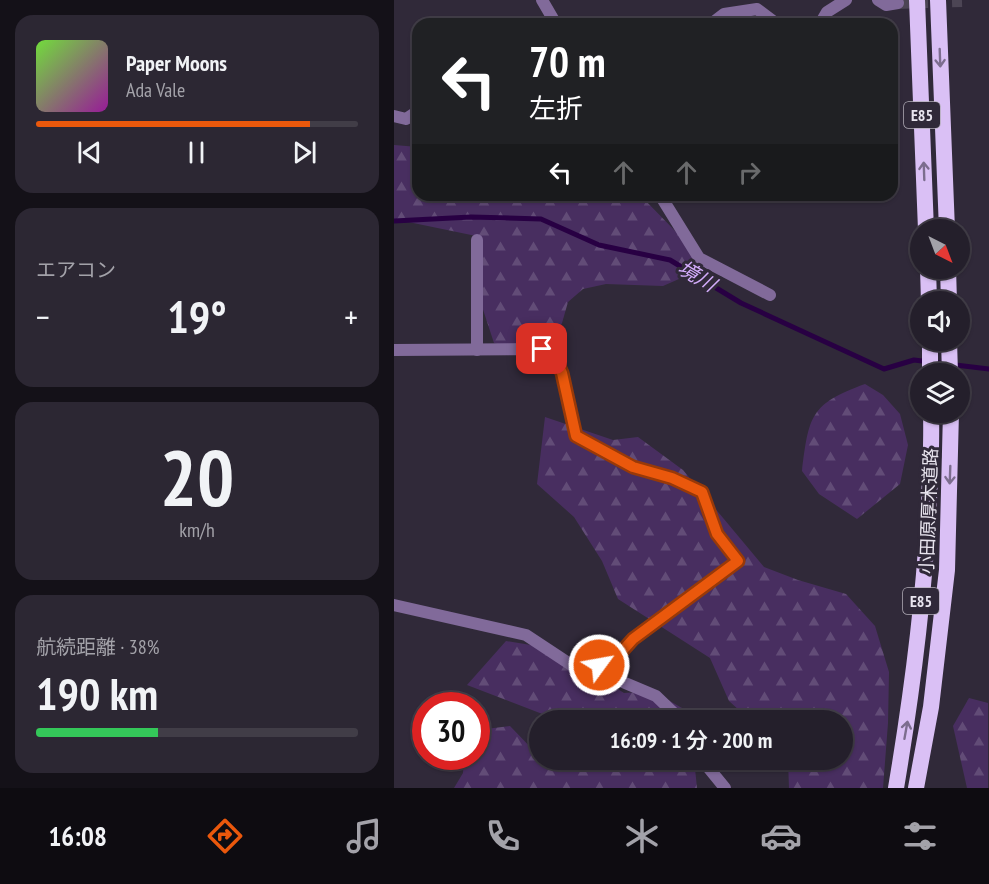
<!DOCTYPE html>
<html lang="ja">
<meta charset="utf-8">
<style>
body{margin:0;font-family:"PT Sans Narrow","Noto Sans JP",sans-serif;background:#2c2733;color:#f1f3f6;height:100vh;display:flex;flex-direction:column;font-size:22px;white-space:nowrap}
*{box-sizing:border-box;margin:0}
p{font-size:20px;color:#a3a2a9}
.icon{flex:none;width:33px;height:33px;fill:none;stroke:currentColor;stroke-width:2;stroke-linecap:round;stroke-linejoin:round}
.map{position:relative;flex:1;overflow:hidden}
.drawer{display:flex;flex-direction:column;gap:15px;padding:15px;background:#141118;width:394px}
.drawer>*{flex:none}
.banner{position:absolute;left:18px;top:18px;width:486px;height:183px;border-radius:18px;box-shadow:0 2px 4px #0004,0 0 0 2px #413d47;background:#202124;color:#fff;overflow:hidden}
.needle{width:39px;rotate:138deg}
.buttons{position:absolute;left:516px;top:219px;display:grid;gap:12px}
.buttons a{display:grid;place-items:center;width:60px;height:60px;border-radius:50%;background:#241f2b;box-shadow:0 2px 4px #0004,0 0 0 2px #413d47;font-size:30px}
.speed{position:absolute;left:18px;top:692px;display:flex;gap:12px;font-size:30px;font-weight:700;text-align:center}
.speed>*{display:grid;place-content:center;width:78px;height:78px;border-radius:50%;background:#241f2b;box-shadow:0 2px 4px #0004,0 0 0 2px #413d47;line-height:1}
.speed .limit{border:9px solid #d22;background:#fff;color:#111}
.pin{position:absolute;display:grid;place-items:center;width:51px;height:51px;color:#fff;margin:-26px;border-radius:12px;box-shadow:0 3px 9px #0006}
.me{position:absolute;width:66px;margin:-33px;rotate:58deg;stroke-linejoin:round;filter:drop-shadow(0 0 4px #0008)}
.turn{display:flex;align-items:center;gap:21px;height:126px;padding:0 18px;font-size:27px}
.turn .icon{width:78px;height:78px;stroke-width:2.5}
.turn b{display:block;font-size:42px;line-height:51px}
.lanes{display:flex;align-items:center;height:57px;padding:0 18px;background:#0003;justify-content:center;gap:30px;direction:ltr}
.lanes .off{opacity:.35}
.big{font-size:45px;font-weight:600;line-height:1.1}
.drawer .widget{flex:1;display:flex;flex-direction:column;justify-content:center;gap:9px;min-width:0;padding:0 21px;border-radius:18px;background:#2c2733}
.drawer .dial{align-items:center;gap:0}
.dial b{font-size:78px;line-height:1}
.song{display:flex;align-items:center;gap:18px}
.cover{width:72px;height:72px;border-radius:9px;background:linear-gradient(135deg,hsl(100 70% 55%),hsl(300 70% 35%))}
.played{height:6px;border-radius:3px;background:linear-gradient(90deg,#ea580c 85%,#413d47 85%)}
.keys{display:flex;justify-content:space-around;direction:ltr}
.heat{display:flex;justify-content:space-between;align-items:center;font-size:33px;direction:ltr}
.charge{height:9px;border-radius:4px;background:linear-gradient(90deg,#34c759 38%,#413d47 0)}
.trip{position:absolute;left:135px;top:710px;width:324px;height:60px;border-radius:30px;background:#241f2b;box-shadow:0 2px 4px #0004,0 0 0 2px #413d47;font-weight:600;line-height:60px;text-align:center}
.menu{display:flex;height:96px;justify-content:space-around;align-items:center;background:#0e0c11;color:#a3a2a9}
.menu .icon{width:42px;height:42px}
.menu .selected{color:#ea580c}
.menu b{font-size:27px;color:#f1f3f6}
main{display:flex;flex:1;min-height:0}
.map>svg:first-child{display:block}
.forest{fill:url(#forest-firs)}
.lines{fill:none;stroke-linecap:round;stroke-linejoin:round}
.stream{stroke:#280043;stroke-width:5}
.minor-tunnel{stroke:#4c4554;stroke-width:12;stroke-dasharray:12 6;stroke-linecap:butt}
.minor{stroke:#816a9a;stroke-width:12}
.trunk{stroke:#dac0f5;stroke-width:16}
.oneway{stroke:#7c6d8e}
.route-casing{stroke:#983908;stroke-width:15}
.route{stroke:#ea580c;stroke-width:10}
.labels{text-anchor:middle;stroke-width:6;stroke-linejoin:round;paint-order:stroke}
.shield{fill:#302939;stroke:#b2adb8;stroke-width:1.5}
.shield-label{font-size:16px;font-weight:bold;fill:#e9e5ef}
.street-label{font-size:18px;fill:#e9e5ef;stroke:#302939}
.water-label{font-size:20px;font-style:italic;fill:#d3acfb;stroke:#302939}
</style>
<main>
<section class="drawer">
<div class="widget">
<div class="song"><i class="cover"></i><div><b>Paper Moons</b><p>Ada Vale</p></div></div>
<div class="played"></div>
<div class="keys"><svg class="icon" aria-label="previous" viewBox="0 0 24 24"><path d="M18 5L8 12l10 7zM5 5v14"/></svg><svg class="icon" aria-label="pause" viewBox="0 0 24 24"><path d="M8 5v14M16 5v14"/></svg><svg class="icon" aria-label="next" viewBox="0 0 24 24"><path d="M6 5l10 7-10 7zM19 5v14"/></svg></div>
</div>
<div class="widget"><p>エアコン</p>
<div class="heat"><a>−</a><b class="big">19°</b><a>+</a></div>
</div>
<div class="widget dial"><b>20</b><p>km/h</p></div>
<div class="widget"><p>航続距離 · 38%</p><b class="big">190 km</b><div class="charge"></div></div>
</section>
<div class="map">
<svg width="595" height="788" viewBox="0 0 595 788">
<defs>
<pattern id="forest-firs" width="22" height="20" patternUnits="userSpaceOnUse" patternTransform="scale(1.5)"><rect width="22" height="20" fill="#482e60"/><path d="M5 1l3.5 6h-7zM16 11l3.5 6h-7z" fill="#624c77"/></pattern>
</defs>
<rect width="100%" height="100%" fill="#302939"/>
<g class="forest">
<polygon points="0,145 24,147 24,195 246,195 288,238 301,261 294,275 269,286 212,284 189,289 174,302 168,323 155,346 128,351 100,343 79,279 87,237 0,219"/>
<path d="M471 384 489 395 506 414 514 445 506 484 463 519 425 494 408 471C415 416 416 404 471 384Z"/>
<polygon points="151,417 219,440 244,437 289,470 370,567 404,580 452,594 481,626 495,672 494,723 489,788 395,788 394,759 448,759 448,720 356,720 335,701 316,658 224,599 208,561 180,517 143,484"/>
<polygon points="112,641 161,649 230,693 259,691 298,714 298,720 164,720 73,685"/>
<polygon points="575,698 594,703 594,788 573,788 559,726"/>
<polygon points="116,726 142,753 145,753 146,759 300,759 303,788 60,788 69,773 70,756 82,756 83,737 92,729"/>
</g>
<g class="lines">
<polyline class="stream" points="0,221 77,217 147,219 205,245 276,260 347,303 490,369 520,360 595,369"/>
<polyline class="minor-tunnel" points="504,3 568,1"/>
<g class="minor">
<polyline points="148,0 162,24"/>
<polyline points="484,0 492,5 504,3"/>
<polyline points="317,24 330,14 363,9 383,24"/>
<polyline points="426,24 433,12 452,0"/>
<polyline points="0,116 12,119 24,111"/>
<polyline points="266,195 305,258 376,295"/>
<polyline points="0,350 148,349 160,355 169,373 182,436 239,467 278,478 308,492 323,534 344,561 239,639 222,658 188,672"/>
<polyline points="83,350 83,240"/>
<polyline points="0,605 132,635 188,672 224,680 262,696 287,720"/>
<polyline points="311,759 313,766 331,788"/>
</g>
<g class="trunk">
<polyline points="523,0 532,230"/>
<polyline points="544,0 553,230"/>
<polyline points="534,268 535,302"/>
<polyline points="554,268 555,302"/>
<polyline points="536,340 536,374"/>
<polyline points="555,340 556,374"/>
<path d="M502 788C517 699 529 609 534 518 536 483 538 448 537 412"/>
<polyline points="522,788 537,707 553,570 557,412"/>
</g>
</g>
<defs><path id="oneway-shaft" d="M-6 0H5M1.5-3L5.5 0L1.5 3" fill="none" stroke-width="1.6" stroke-linecap="round" stroke-linejoin="round" transform="scale(1.5)"/></defs>
<g class="oneway">
<use href="#oneway-shaft" transform="translate(546 58) rotate(88)"/>
<use href="#oneway-shaft" transform="translate(530 171) rotate(-92)"/>
<use href="#oneway-shaft" transform="translate(556 475) rotate(92)"/>
<use href="#oneway-shaft" transform="translate(512 730) rotate(-80)"/>
</g>
<g class="lines">
<defs>
<polyline id="route" points="148,349 160,355 168,373 182,436 239,467 278,478 308,492 323,534 344,561 239,639 222,658 205,665"/>
</defs>
<use href="#route" class="route-casing"/>
<use href="#route" class="route"/>
</g>
<g class="labels">
<g class="shield">
<rect x="510" y="102" width="36" height="26" rx="4.5"/>
<rect x="509" y="588" width="36" height="26" rx="4.5"/>
</g>
<g class="shield-label">
<text x="528" y="121">E85</text>
<text x="527" y="607">E85</text>
</g>
<g class="street-label">
<text transform="translate(535 511) rotate(-88)" y="6">小田原厚木道路</text>
</g>
<g class="water-label">
<text transform="translate(303 276) rotate(31)" y="7">境川</text>
</g>
</g>
</svg>
<div class="buttons">
<a><svg class="needle" viewBox="-14 -14 28 28"><path d="M0-13l5 13h-10z" fill="#e53935"/><path d="M0 13l5-13h-10z" fill="#a3a2a9"/></svg></a>
<a><svg class="icon" aria-label="sound" viewBox="0 0 24 24"><path d="M4 9h4l5-4v14l-5-4H4zM17 9q2 3 0 6"/></svg></a>
<a><svg class="icon" aria-label="layers" viewBox="0 0 24 24"><path d="M12 4l9 5-9 5-9-5zM3 14l9 5 9-5"/></svg></a>
</div>
<div class="speed"><div class="limit">30</div></div>
<div class="pin" style="left:148px;top:349px;background:#d93025"><svg class="icon" aria-label="arrive" viewBox="0 0 24 24"><path d="M6 21V4h12l-3 4 3 4H6"/></svg></div>
<svg class="me" style="left:205px;top:665px" viewBox="-20 -20 40 40"><circle r="17" fill="#ea580c" stroke="#fff" stroke-width="3"/><path d="M0-11L8 9 0 5-8 9z" fill="#fff"/></svg>
<div class="trip">16:09 · 1 分 · 200 m</div>
<div class="banner">
<div class="turn"><svg class="icon" aria-label="left" viewBox="0 0 24 24"><path d="M17 20v-9H6M10 6l-5 5 5 5"/></svg><div><b>70 m</b>左折</div></div>
<div class="lanes"><svg class="icon" aria-label="left" viewBox="0 0 24 24"><path d="M17 20v-9H6M10 6l-5 5 5 5"/></svg><svg class="icon off" aria-label="ahead" viewBox="0 0 24 24"><path d="M12 20V5M6 11l6-6 6 6"/></svg><svg class="icon off" aria-label="ahead" viewBox="0 0 24 24"><path d="M12 20V5M6 11l6-6 6 6"/></svg><svg class="icon off" aria-label="right" viewBox="0 0 24 24"><path d="M7 20v-9h11M14 6l5 5-5 5"/></svg></div>
</div>
</div>
</main>
<nav class="menu">
<b>16:08</b>
<svg class="icon selected" aria-label="directions" viewBox="0 0 24 24"><path d="M12 3l9 9-9 9-9-9zM9 14v-3h6M13 9l2 2-2 2"/></svg>
<svg class="icon" aria-label="music" viewBox="0 0 24 24"><path d="M9 18V5l10-2v13"/><circle cx="6" cy="18" r="3"/><circle cx="16" cy="16" r="3"/></svg>
<svg class="icon" aria-label="phone" viewBox="0 0 24 24"><path d="M5 4h4l2 5-3 2q2 4 5 5l2-3 5 2v4C11 20 4 13 5 4z"/></svg>
<svg class="icon" aria-label="climate" viewBox="0 0 24 24"><path d="M12 3v18M4 7l16 10M4 17L20 7"/></svg>
<svg class="icon" aria-label="car" viewBox="0 0 24 24"><path d="M5 17H2v-5l4-1 3-4h7l3 4 3 1v5h-3M9 17h6M6 11h13"/><circle cx="7" cy="17" r="2"/><circle cx="17" cy="17" r="2"/></svg>
<svg class="icon" aria-label="filters" viewBox="0 0 24 24"><path d="M4 7h16M4 17h16"/><circle cx="9" cy="7" r="2"/><circle cx="15" cy="17" r="2"/></svg>
</nav>
